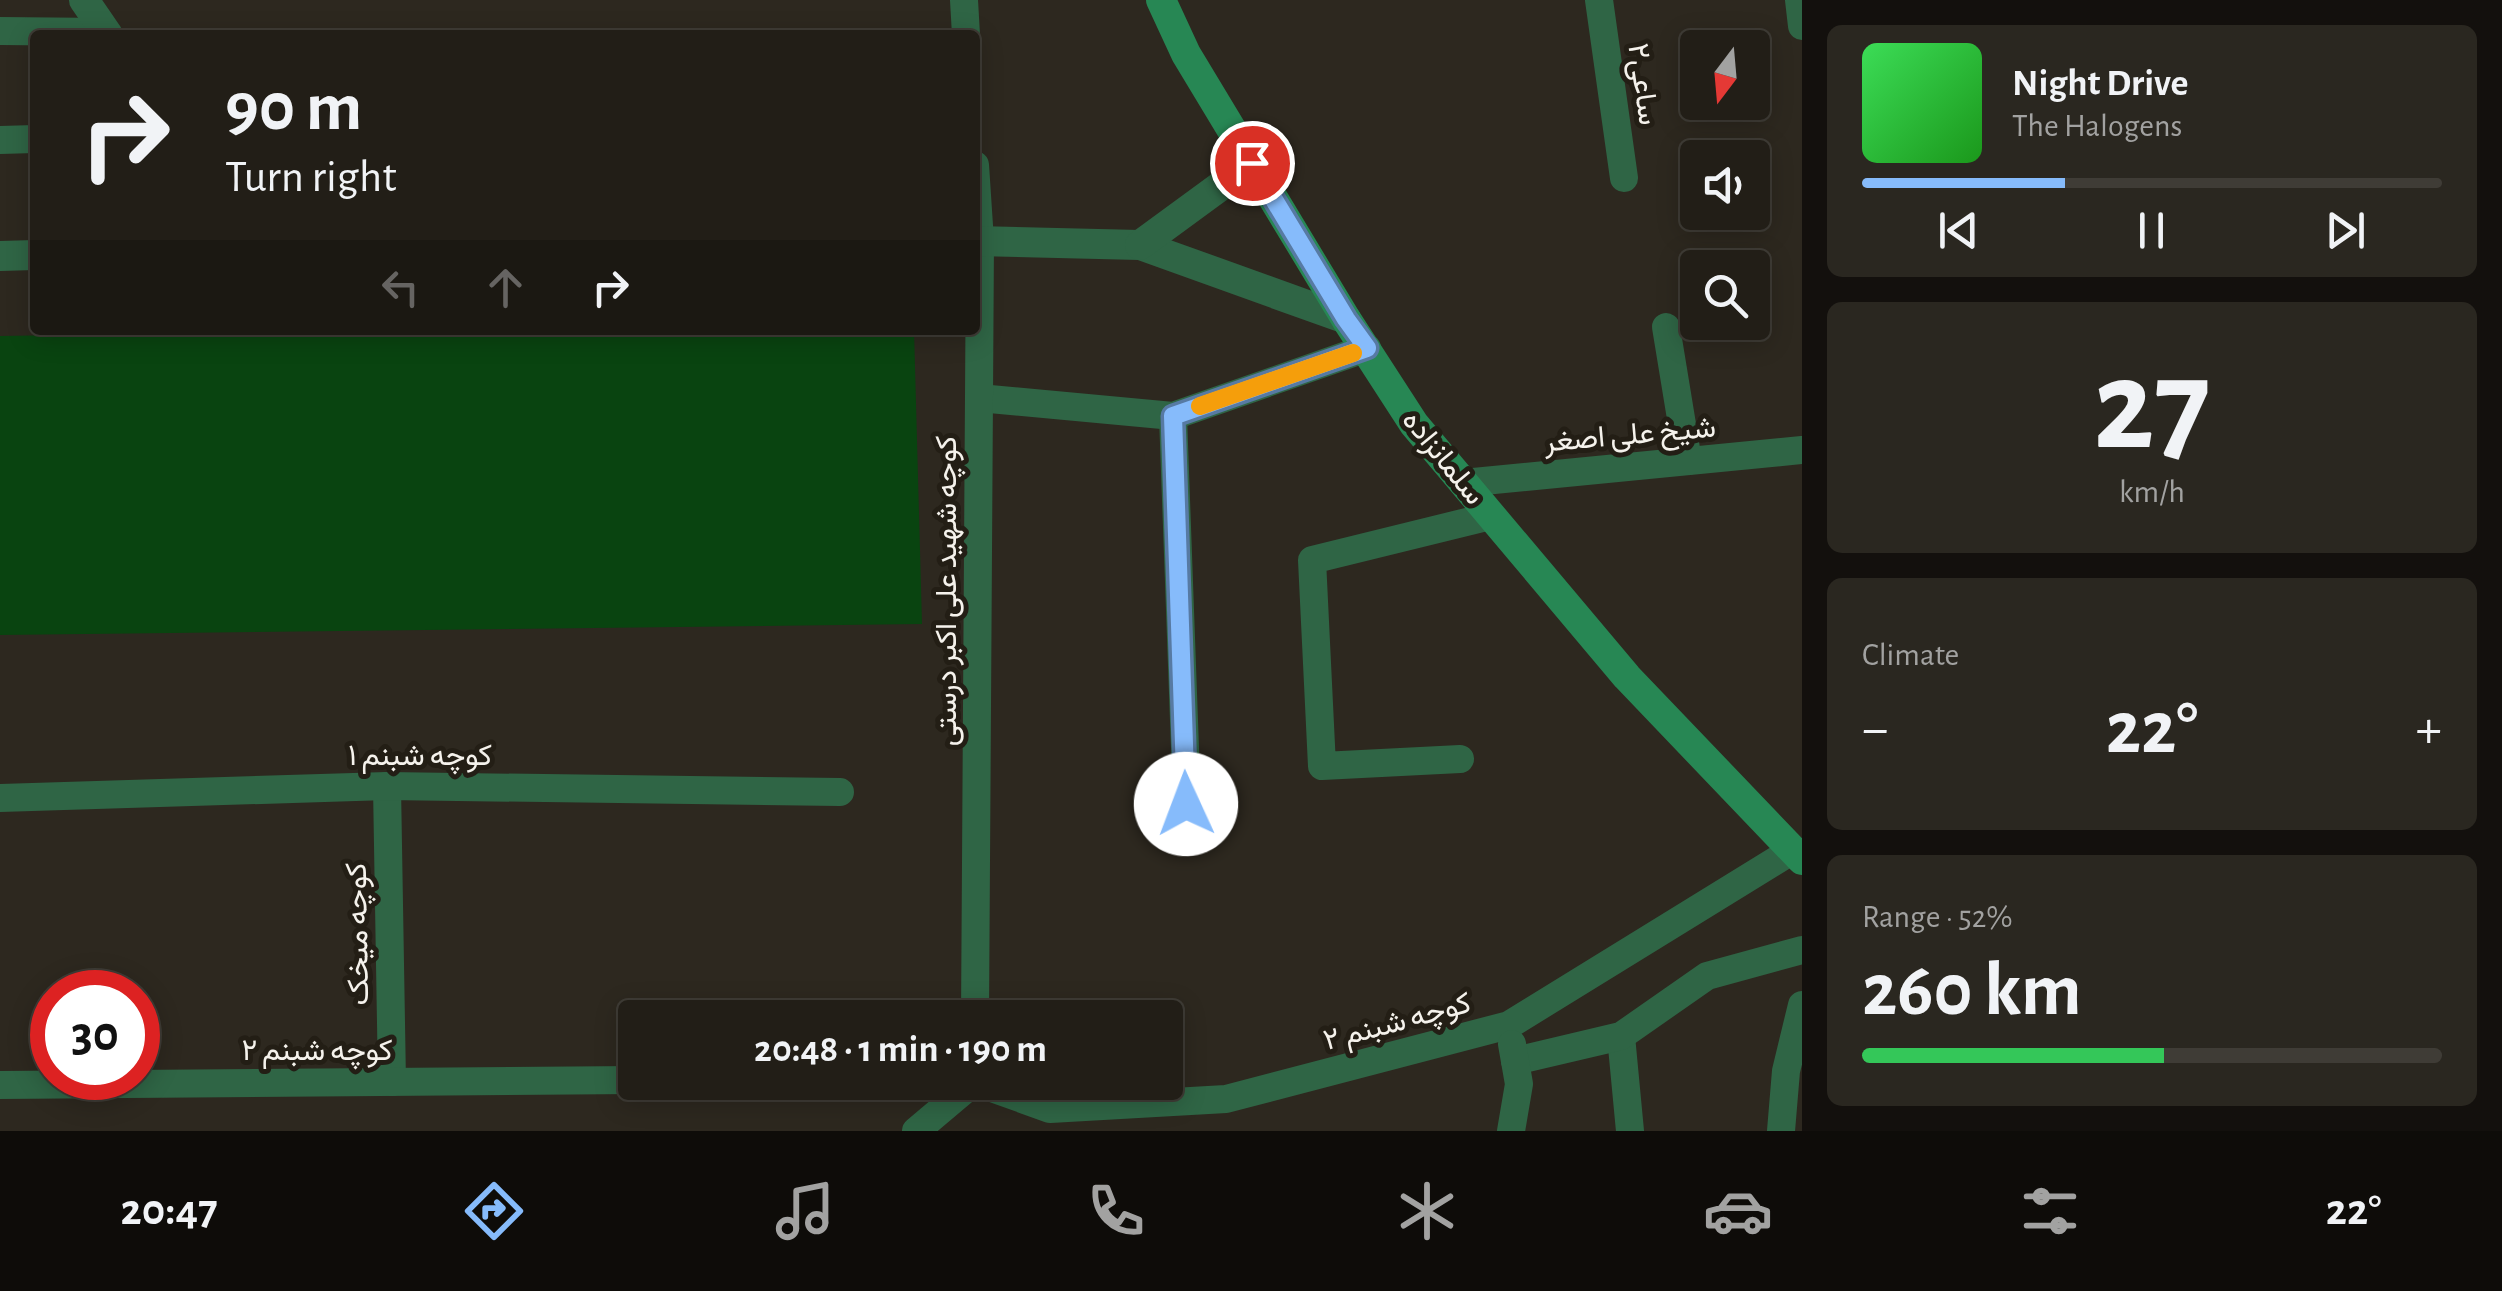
<!DOCTYPE html>
<meta charset="utf-8">
<style>
body{margin:0;font-family:"Alegreya Sans",Vazirmatn,sans-serif;background:#2a2720;color:#f1f3f6;height:100vh;display:flex;flex-direction:column;font-size:38px;white-space:nowrap}
*{box-sizing:border-box;margin:0}
p{font-size:32px;color:#a2a2a1}
.icon{flex:none;width:55px;height:55px;fill:none;stroke:currentColor;stroke-width:2;stroke-linecap:round;stroke-linejoin:round}
.map{position:relative;flex:1;overflow:hidden}
.details{display:flex;flex-direction:column;gap:25px;padding:25px;background:#13100d;width:700px}
.details>*{flex:none}
.hud{position:absolute;left:30px;top:30px;width:950px;height:305px;border-radius:10px;box-shadow:0 5px 25px #0003,0 0 0 2px #3f3c36;background:#221e17;color:#f1f3f6;overflow:hidden}
.needle{width:65px;rotate:196deg}
.controls{position:absolute;left:1680px;top:30px;display:grid;gap:20px}
.controls a{display:grid;place-items:center;width:90px;height:90px;border-radius:10px;background:#221e17;box-shadow:0 5px 25px #0003,0 0 0 2px #3f3c36;font-size:50px}
.speed{position:absolute;left:30px;top:970px;display:flex;gap:20px;font-size:50px;font-weight:700;text-align:center}
.speed>*{display:grid;place-content:center;width:130px;height:130px;border-radius:50%;background:#221e17;box-shadow:0 5px 25px #0003,0 0 0 2px #3f3c36;line-height:1}
.speed .limit{border:15px solid #d22;background:#fff;color:#111}
.pin{position:absolute;display:grid;place-items:center;width:85px;height:85px;color:#fff;margin:-42px;border:5px solid #fff;border-radius:50%;box-shadow:0 2px 10px #0007}
.me{position:absolute;width:110px;margin:-55px;rotate:358deg;stroke-linejoin:round;filter:drop-shadow(0 0 8px #0008)}
.turn{display:flex;align-items:center;gap:35px;height:210px;padding:0 30px;font-size:45px}
.turn .icon{width:130px;height:130px;stroke-width:2.5}
.turn b{display:block;font-size:70px;line-height:85px}
.lanes{display:flex;align-items:center;height:95px;padding:0 30px;background:#0003;justify-content:center;gap:50px;direction:ltr}
.lanes .off{opacity:.35}
.big{font-size:75px;font-weight:700;line-height:1.1}
.details .widget{flex:1;display:flex;flex-direction:column;justify-content:center;gap:15px;min-width:0;padding:0 35px;border-radius:15px;background:#2a2720}
.details .dial{align-items:center;gap:0}
.dial b{font-size:130px;line-height:1}
.song{display:flex;align-items:center;gap:30px}
.cover{width:120px;height:120px;border-radius:15px;background:linear-gradient(135deg,hsl(130 70% 55%),hsl(120 70% 35%))}
.played{height:10px;border-radius:5px;background:linear-gradient(90deg,#86bbfb 35%,#3f3c36 35%)}
.keys{display:flex;justify-content:space-around;direction:ltr}
.heat{display:flex;justify-content:space-between;align-items:center;font-size:55px;direction:ltr}
.charge{height:15px;border-radius:8px;background:linear-gradient(90deg,#34c759 52%,#3f3c36 0)}
.trip{position:absolute;left:618px;top:1000px;width:565px;height:100px;border-radius:10px;background:#221e17;box-shadow:0 5px 25px #0003,0 0 0 2px #3f3c36;font-weight:700;line-height:100px;text-align:center}
.tabs{display:flex;height:160px;justify-content:space-around;align-items:center;background:#0e0c09;color:#a2a2a1}
.tabs .icon{width:70px;height:70px}
.tabs .current{color:#86bbfb}
.tabs b{font-size:45px;color:#f1f3f6}
main{display:flex;flex:1;min-height:0}
.map>svg:first-child{display:block}
.green{fill:#094410}
.lines{fill:none;stroke-linecap:round;stroke-linejoin:round}
.minor{stroke:#2f6545;stroke-width:28}
.tertiary{stroke:#2f6545;stroke-width:30}
.secondary{stroke:#278754;stroke-width:30}
.route-casing{stroke:#577aa3;stroke-width:25}
.route{stroke:#86bbfb;stroke-width:18}
.slow{stroke:#f59e0b;stroke-width:18}
.labels{text-anchor:middle;stroke-width:10;stroke-linejoin:round;paint-order:stroke}
.street-label{font-size:30px;fill:#f5f2ec;stroke:#231e15}
</style>
<main>
<div class="map">
<svg width="1802" height="1131" viewBox="0 0 1802 1131">
<rect width="100%" height="100%" fill="#2d281f"/>
<polygon class="green" points="388,330 914,330 922,624 0,635 0,336"/>
<g class="lines">
<g class="minor">
<polyline points="964,0 966,35"/>
<polyline points="1599,0 1624,178"/>
<polyline points="1799,0 1802,26"/>
<polyline points="0,31 106,32"/>
<polyline points="0,140 35,139"/>
<polyline points="1666,327 1688,461"/>
<polyline points="979,398 1173,416 1367,348"/>
<polyline points="1173,416 1187,804"/>
<polyline points="1463,483 1802,450"/>
<polyline points="1460,759 1322,766 1312,560 1491,516"/>
<polyline points="387,786 392,1082"/>
<polyline points="0,798 387,786 840,792"/>
<polyline points="975,1018 980,241 975,165"/>
<polyline points="1621,1036 1630,1131"/>
<polyline points="1515,1061 1621,1036 1707,976 1802,950"/>
<polyline points="975,1082 1050,1109 1226,1099 1509,1025 1793,850"/>
<polyline points="0,1085 635,1080"/>
<polyline points="916,1131 974,1082"/>
<polyline points="1511,1131 1519,1084 1512,1044"/>
<polyline points="1781,1131 1786,1071 1802,1005"/>
</g>
<g class="tertiary">
<polyline points="84,0 108,35"/>
<polyline points="975,241 1140,245 1346,319"/>
<polyline points="1140,245 1252,163"/>
<polyline points="0,256 35,255"/>
</g>
<polyline class="secondary" points="1161,0 1186,54 1346,319 1414,424 1627,677 1802,860"/>
</g>
<g class="lines">
<defs>
<polyline id="route" points="1186,804 1173,416 1367,348 1346,319 1252,163"/>
</defs>
<use href="#route" class="route-casing"/>
<use href="#route" class="route"/>
<polyline class="slow" points="1200,406 1353,353"/>
</g>
<g class="labels">
<g class="street-label">
<text transform="translate(1644 84) rotate(82)" y="10">ساعی۲</text>
<text transform="translate(1630 434) rotate(-5)" y="10">شیخ علی اصغر</text>
<text transform="translate(1444 457) rotate(51)" y="10">سلمانزاده</text>
<text transform="translate(946 591) rotate(-90)" y="10">کوچه شهید علی اکبر درستی</text>
<text x="420" y="765">کوچه شبنم ۱</text>
<text transform="translate(357 934) rotate(-91)" y="10">کوچه میخک</text>
<text transform="translate(1397 1021) rotate(-15)" y="10">کوچه شبنم ۲</text>
<text x="317" y="1060">کوچه شبنم ۲</text>
</g>
</g>
</svg>
<div class="controls">
<a><svg class="needle" viewBox="-14 -14 28 28"><path d="M0-13l5 13h-10z" fill="#e53935"/><path d="M0 13l5-13h-10z" fill="#a2a2a1"/></svg></a>
<a><svg class="icon" aria-label="sound" viewBox="0 0 24 24"><path d="M4 9h4l5-4v14l-5-4H4zM17 9q2 3 0 6"/></svg></a>
<a><svg class="icon" aria-label="search" viewBox="0 0 24 24"><circle cx="10" cy="10" r="6"/><path d="M15 15l6 6"/></svg></a>
</div>
<div class="speed"><div class="limit">30</div></div>
<div class="pin" style="left:1252px;top:163px;background:#d93025"><svg class="icon" aria-label="arrive" viewBox="0 0 24 24"><path d="M6 21V4h12l-3 4 3 4H6"/></svg></div>
<svg class="me" style="left:1186px;top:804px" viewBox="-20 -20 40 40"><circle r="19" fill="#fff"/><path d="M0-13L10 11 0 6-10 11z" fill="#86bbfb"/></svg>
<div class="trip">20:48 · 1 min · 190 m</div>
<div class="hud">
<div class="turn"><svg class="icon" aria-label="right" viewBox="0 0 24 24"><path d="M7 20v-9h11M14 6l5 5-5 5"/></svg><div><b>90 m</b>Turn right</div></div>
<div class="lanes"><svg class="icon off" aria-label="left" viewBox="0 0 24 24"><path d="M17 20v-9H6M10 6l-5 5 5 5"/></svg><svg class="icon off" aria-label="ahead" viewBox="0 0 24 24"><path d="M12 20V5M6 11l6-6 6 6"/></svg><svg class="icon" aria-label="right" viewBox="0 0 24 24"><path d="M7 20v-9h11M14 6l5 5-5 5"/></svg></div>
</div>
</div>
<section class="details">
<div class="widget">
<div class="song"><i class="cover"></i><div><b>Night Drive</b><p>The Halogens</p></div></div>
<div class="played"></div>
<div class="keys"><svg class="icon" aria-label="previous" viewBox="0 0 24 24"><path d="M18 5L8 12l10 7zM5 5v14"/></svg><svg class="icon" aria-label="pause" viewBox="0 0 24 24"><path d="M8 5v14M16 5v14"/></svg><svg class="icon" aria-label="next" viewBox="0 0 24 24"><path d="M6 5l10 7-10 7zM19 5v14"/></svg></div>
</div>
<div class="widget dial"><b>27</b><p>km/h</p></div>
<div class="widget"><p>Climate</p>
<div class="heat"><a>−</a><b class="big">22°</b><a>+</a></div>
</div>
<div class="widget"><p>Range · 52%</p><b class="big">260 km</b><div class="charge"></div></div>
</section>
</main>
<nav class="tabs">
<b>20:47</b>
<svg class="icon current" aria-label="directions" viewBox="0 0 24 24"><path d="M12 3l9 9-9 9-9-9zM9 14v-3h6M13 9l2 2-2 2"/></svg>
<svg class="icon" aria-label="music" viewBox="0 0 24 24"><path d="M9 18V5l10-2v13"/><circle cx="6" cy="18" r="3"/><circle cx="16" cy="16" r="3"/></svg>
<svg class="icon" aria-label="phone" viewBox="0 0 24 24"><path d="M5 4h4l2 5-3 2q2 4 5 5l2-3 5 2v4C11 20 4 13 5 4z"/></svg>
<svg class="icon" aria-label="climate" viewBox="0 0 24 24"><path d="M12 3v18M4 7l16 10M4 17L20 7"/></svg>
<svg class="icon" aria-label="car" viewBox="0 0 24 24"><path d="M5 17H2v-5l4-1 3-4h7l3 4 3 1v5h-3M9 17h6M6 11h13"/><circle cx="7" cy="17" r="2"/><circle cx="17" cy="17" r="2"/></svg>
<svg class="icon" aria-label="filters" viewBox="0 0 24 24"><path d="M4 7h16M4 17h16"/><circle cx="9" cy="7" r="2"/><circle cx="15" cy="17" r="2"/></svg>
<b>22°</b>
</nav>
